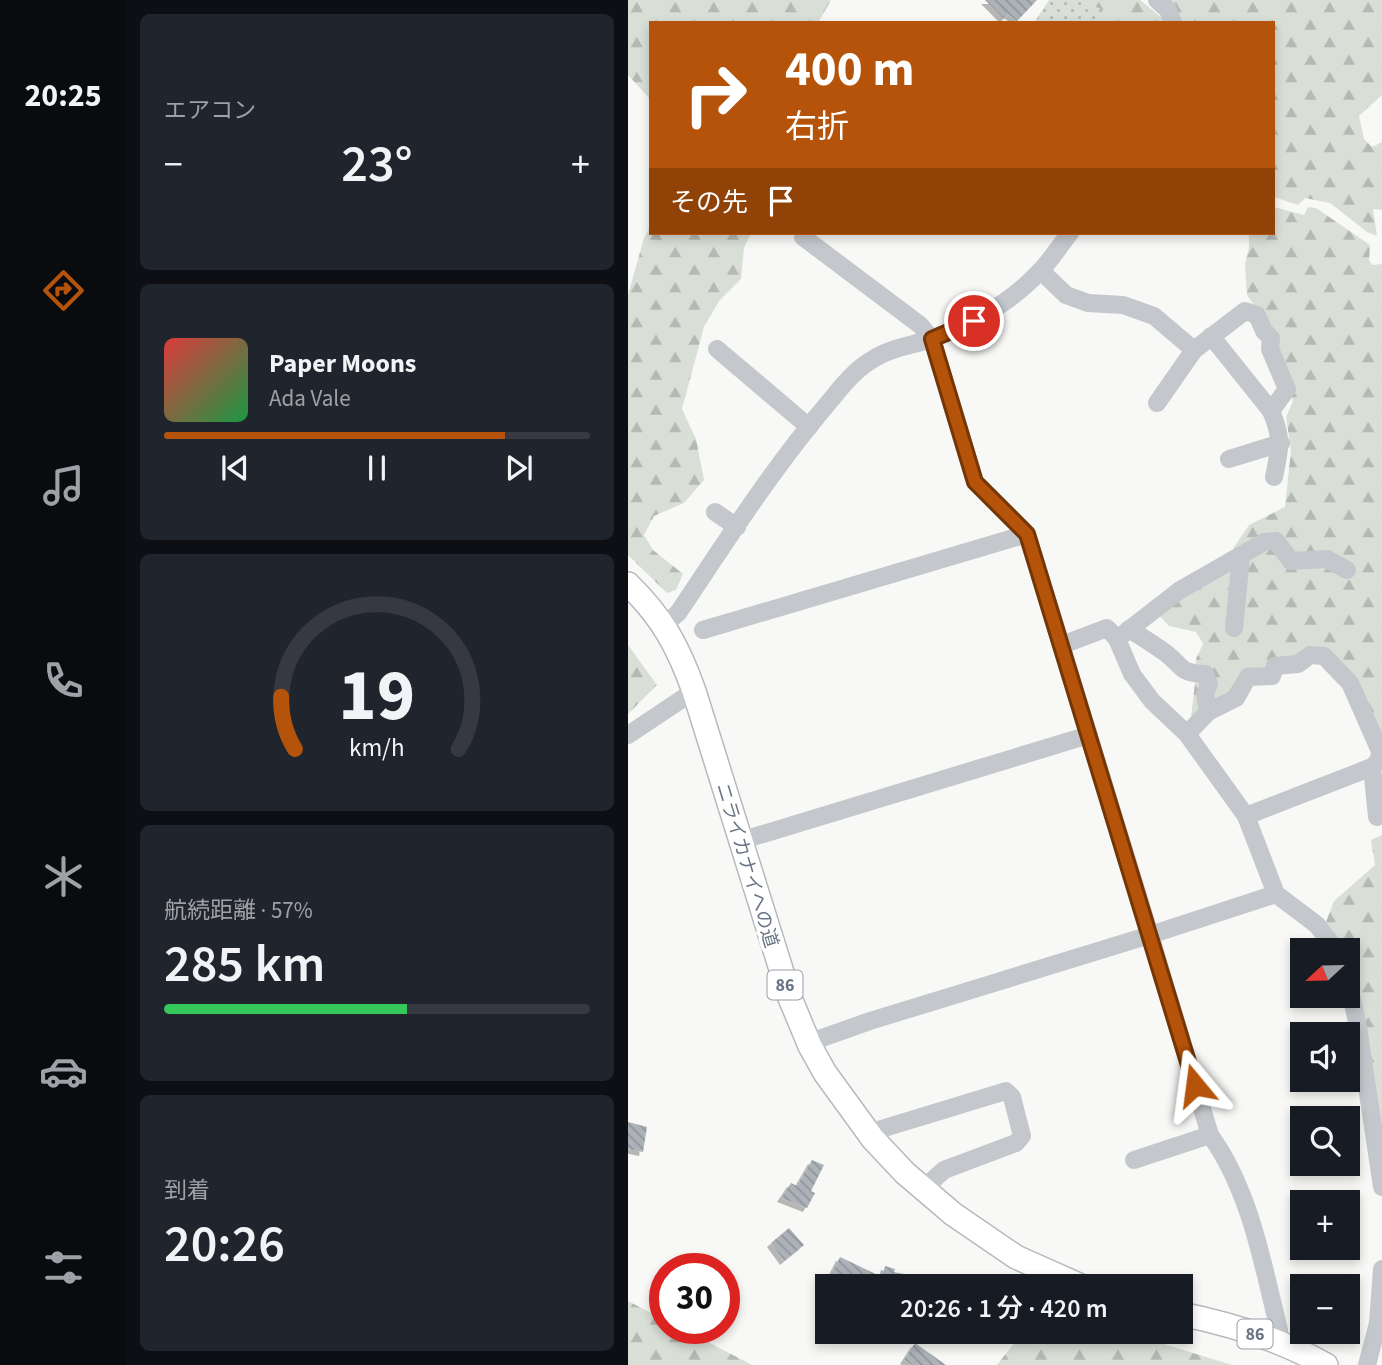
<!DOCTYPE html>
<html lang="ja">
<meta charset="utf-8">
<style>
body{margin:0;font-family:"Source Sans 3","Noto Sans JP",sans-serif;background:#20242c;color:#f1f3f6;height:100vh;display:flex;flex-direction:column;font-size:26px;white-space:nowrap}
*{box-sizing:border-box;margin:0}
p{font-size:23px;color:#9ea1a6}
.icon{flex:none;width:38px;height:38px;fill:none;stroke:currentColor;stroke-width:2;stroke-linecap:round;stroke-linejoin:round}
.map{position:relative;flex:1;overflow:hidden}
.drawer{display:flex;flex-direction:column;gap:14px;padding:14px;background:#0d0f14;width:502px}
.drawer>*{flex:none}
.banner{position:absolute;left:21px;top:21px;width:626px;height:214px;border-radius:0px;box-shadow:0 4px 10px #0003;background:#b45309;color:#fff;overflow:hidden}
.needle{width:46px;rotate:248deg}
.fabs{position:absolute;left:662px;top:938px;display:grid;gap:14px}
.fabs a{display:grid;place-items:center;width:70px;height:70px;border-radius:0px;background:#171b24;box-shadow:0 4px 10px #0003;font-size:35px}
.speed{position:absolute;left:21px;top:1253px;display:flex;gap:14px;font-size:35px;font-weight:700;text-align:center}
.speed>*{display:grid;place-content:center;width:91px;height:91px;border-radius:50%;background:#171b24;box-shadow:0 4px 10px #0003;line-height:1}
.speed .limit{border:10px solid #d22;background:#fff;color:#111}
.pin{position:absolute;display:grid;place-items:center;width:60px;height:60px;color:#fff;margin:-30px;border:4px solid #fff;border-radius:50%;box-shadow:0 2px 7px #0007}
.me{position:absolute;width:77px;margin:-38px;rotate:344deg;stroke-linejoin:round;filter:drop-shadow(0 0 5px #0008)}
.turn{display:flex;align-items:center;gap:24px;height:147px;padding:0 21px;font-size:32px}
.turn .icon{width:91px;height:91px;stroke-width:2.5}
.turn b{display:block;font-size:49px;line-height:60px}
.then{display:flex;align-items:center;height:66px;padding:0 21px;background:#0003;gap:14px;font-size:26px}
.big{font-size:52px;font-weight:600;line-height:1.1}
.drawer .tile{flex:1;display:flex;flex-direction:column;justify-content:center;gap:10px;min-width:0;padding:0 24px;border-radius:10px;background:#20242c}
.drawer .dial{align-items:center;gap:0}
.dial svg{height:182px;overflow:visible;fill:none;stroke:#363941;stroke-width:7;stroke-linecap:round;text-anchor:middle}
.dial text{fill:#f1f3f6;stroke:none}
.song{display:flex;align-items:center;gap:21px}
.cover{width:84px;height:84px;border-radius:10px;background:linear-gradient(135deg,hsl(0 70% 55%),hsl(140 70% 35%))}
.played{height:7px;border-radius:4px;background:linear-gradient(90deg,#b45309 80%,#363941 80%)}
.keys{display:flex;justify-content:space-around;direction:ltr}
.heat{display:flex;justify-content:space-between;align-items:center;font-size:38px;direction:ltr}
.charge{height:10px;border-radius:5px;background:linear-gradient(90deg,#34c759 57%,#363941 0)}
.trip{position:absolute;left:187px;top:1274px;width:378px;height:70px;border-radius:0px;background:#171b24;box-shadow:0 4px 10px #0003;font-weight:600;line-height:70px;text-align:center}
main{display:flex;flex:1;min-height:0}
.tabs{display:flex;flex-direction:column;width:126px;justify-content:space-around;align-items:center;background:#090b0e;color:#9ea1a6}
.tabs .icon{width:49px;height:49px}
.tabs .selected{color:#b45309}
.tabs b{font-size:32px;color:#f1f3f6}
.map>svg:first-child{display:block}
.forest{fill:url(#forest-firs)}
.garden{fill:url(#garden-dots)}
.building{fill:url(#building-back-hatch);filter:url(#shadow)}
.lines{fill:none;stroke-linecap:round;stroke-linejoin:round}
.major-casing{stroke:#b6b9bd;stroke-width:26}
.minor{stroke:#c4c7cb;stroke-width:18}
.major{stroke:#fff;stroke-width:23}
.route-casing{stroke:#753606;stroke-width:18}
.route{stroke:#b45309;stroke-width:12}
.labels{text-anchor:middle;stroke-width:7;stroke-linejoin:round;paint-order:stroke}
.shield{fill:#fff;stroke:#979faa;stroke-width:2}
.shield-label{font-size:18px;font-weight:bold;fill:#6a7685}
.street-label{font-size:19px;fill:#6a7685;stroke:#fff}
</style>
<main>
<nav class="tabs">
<b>20:25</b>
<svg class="icon selected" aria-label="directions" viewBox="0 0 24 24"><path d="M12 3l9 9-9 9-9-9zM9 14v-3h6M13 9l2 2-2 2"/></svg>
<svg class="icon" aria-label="music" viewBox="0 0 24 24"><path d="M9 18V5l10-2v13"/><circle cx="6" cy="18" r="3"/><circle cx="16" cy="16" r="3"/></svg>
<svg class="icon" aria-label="phone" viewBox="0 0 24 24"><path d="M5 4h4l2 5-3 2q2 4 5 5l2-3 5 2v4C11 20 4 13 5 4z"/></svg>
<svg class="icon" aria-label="climate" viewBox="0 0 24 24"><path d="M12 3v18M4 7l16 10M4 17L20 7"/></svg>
<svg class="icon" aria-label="car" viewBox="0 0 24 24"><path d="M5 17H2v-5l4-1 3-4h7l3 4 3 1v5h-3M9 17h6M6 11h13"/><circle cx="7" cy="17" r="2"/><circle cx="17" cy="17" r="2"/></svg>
<svg class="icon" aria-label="filters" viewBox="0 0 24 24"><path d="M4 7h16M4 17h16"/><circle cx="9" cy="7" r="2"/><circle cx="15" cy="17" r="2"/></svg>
</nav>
<section class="drawer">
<div class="tile"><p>エアコン</p>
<div class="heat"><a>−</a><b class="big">23°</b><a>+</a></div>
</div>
<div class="tile">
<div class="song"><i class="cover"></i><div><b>Paper Moons</b><p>Ada Vale</p></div></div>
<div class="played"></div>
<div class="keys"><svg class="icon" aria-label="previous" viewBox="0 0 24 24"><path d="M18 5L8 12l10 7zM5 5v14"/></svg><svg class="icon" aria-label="pause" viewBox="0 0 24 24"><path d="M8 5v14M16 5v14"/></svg><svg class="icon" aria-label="next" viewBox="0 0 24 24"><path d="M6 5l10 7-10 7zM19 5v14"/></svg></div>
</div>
<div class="tile dial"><svg viewBox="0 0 100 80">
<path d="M14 69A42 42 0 1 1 86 69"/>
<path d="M14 69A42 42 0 0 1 8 46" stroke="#b45309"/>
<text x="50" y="56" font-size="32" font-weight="700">19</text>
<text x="50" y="72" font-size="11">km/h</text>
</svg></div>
<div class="tile"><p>航続距離 · 57%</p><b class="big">285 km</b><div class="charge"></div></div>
<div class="tile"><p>到着</p><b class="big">20:26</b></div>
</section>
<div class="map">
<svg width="754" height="1365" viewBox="0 0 754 1365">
<defs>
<pattern id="forest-firs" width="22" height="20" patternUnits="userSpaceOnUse" patternTransform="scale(1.75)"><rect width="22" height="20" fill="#d9dfd7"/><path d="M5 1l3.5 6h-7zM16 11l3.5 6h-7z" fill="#b4b9b4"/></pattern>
<pattern id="garden-dots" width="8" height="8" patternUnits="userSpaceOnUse" patternTransform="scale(1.75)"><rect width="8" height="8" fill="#d9dfd7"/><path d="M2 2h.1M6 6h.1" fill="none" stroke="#b4b9b4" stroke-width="1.8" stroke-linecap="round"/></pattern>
<pattern id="building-back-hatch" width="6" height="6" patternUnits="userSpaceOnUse" patternTransform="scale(1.75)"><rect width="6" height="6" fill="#acb2b8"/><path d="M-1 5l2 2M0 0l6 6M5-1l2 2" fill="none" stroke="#90959b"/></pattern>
<filter id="shadow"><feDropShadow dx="-4" dy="4" stdDeviation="0" flood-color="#0004"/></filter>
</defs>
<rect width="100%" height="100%" fill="#f8f8f6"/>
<g class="forest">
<polygon points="0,0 203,0 190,23 23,23 23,100 0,75"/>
<polygon points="451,0 512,0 534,18 535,23 476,23 479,12"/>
<polygon points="539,0 754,0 754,95 731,116 736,139 744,147 754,142 754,210 745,209 749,236 739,232 702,203 677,198 670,205 646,197 646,23 551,23"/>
<polygon points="646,207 676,215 680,207 688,208 742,245 741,260 744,265 754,264 754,742 704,652 640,669 605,693 563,717 567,683 568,659 575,644 568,632 541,626 530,614 602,567 607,546 621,525 657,507 663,450 658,417 665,401 641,328 619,295 617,264 621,247 621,233 646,233"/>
<polygon points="23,224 23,233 123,233 116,248 113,279 91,301 76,327 54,409 68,439 76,480 56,503 26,516 16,535 25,550 55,574 48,590 39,593 0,555 0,295 16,238"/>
<polygon points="0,645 29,685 0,714"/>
<polygon points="754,835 754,1135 733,1003 719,956 719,950 717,950 698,922 706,901 747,865 743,840"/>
<polygon points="0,1301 37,1320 37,1328 53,1328 124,1365 0,1365"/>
<polygon points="395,1332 497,1332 604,1365 369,1365"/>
</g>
<polygon class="garden" points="421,0 451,0 480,12 476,23 406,23"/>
<g class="building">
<polygon points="357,0 409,0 389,21 380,14 376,19"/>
<polygon points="0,1122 19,1127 15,1152 0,1149"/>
<polygon points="184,1160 196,1165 183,1191 187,1193 179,1208 153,1198 163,1183 169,1186"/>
<polygon points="161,1228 176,1245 156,1261 143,1243"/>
<polygon points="212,1257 254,1277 257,1266 267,1269 266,1272 312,1281 312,1286 197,1286"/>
<polygon points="287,1343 318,1365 284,1365 276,1360"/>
</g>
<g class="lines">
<defs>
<g id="major">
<path d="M0 584C34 617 50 646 66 691L162 998 182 1046 197 1073 245 1139 277 1173 325 1214 388 1257 453 1286"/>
<path d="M553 1314C603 1324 653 1340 698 1365"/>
</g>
</defs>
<use href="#major" class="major-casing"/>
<g class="minor">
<polyline points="529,0 540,10 545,23"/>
<path d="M175 237 292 325 304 339 347 482 399 534 522 935 582 1135C622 1190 635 1265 651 1330L650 1343"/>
<polyline points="413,271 438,295 460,303 495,305 526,316 566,350 529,403"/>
<polyline points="89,349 181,427"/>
<polyline points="566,350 617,311 629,315 636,331 643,338 642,349 659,389 643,411 583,336"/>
<path d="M643 411C655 439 652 448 646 477"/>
<polyline points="601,459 653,443"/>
<polyline points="87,512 109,527"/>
<path d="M36 625 50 613C95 546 139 477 191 414 207 396 221 374 242 361 262 347 284 346 306 338 346 323 384 302 413 270 424 259 432 245 442 233"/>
<polyline points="606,628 613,557"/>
<path d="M501 629C514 637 527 645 539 654 556 668 552 673 577 674L581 684 577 694 580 712 559 734"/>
<polyline points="75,630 399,534"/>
<polyline points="489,639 552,590 636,542 648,541 663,561 699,559 719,570"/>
<polyline points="434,645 479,628 489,639 504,674 524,701 559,734 618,816 648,894 689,925 708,950"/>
<polyline points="580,712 608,698 620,677 644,676 647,666 670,664 682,655 696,656 722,683 752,751 751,760 744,767 618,816"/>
<polyline points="0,735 66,691"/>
<polyline points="744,767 749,817"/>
<polyline points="112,841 461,735"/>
<polyline points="719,976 730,1027 754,1187"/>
<polyline points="182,1046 194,1038 242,1021 522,935 648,894"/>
<polyline points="240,1133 378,1091 384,1097 394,1136 388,1143 316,1170 295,1189"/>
<polyline points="506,1160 582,1135"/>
<polyline points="739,1365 750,1323 754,1269"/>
</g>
<use href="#major" class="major"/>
</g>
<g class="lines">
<defs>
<polyline id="route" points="346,321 304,339 347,482 399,534 567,1085"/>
</defs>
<use href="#route" class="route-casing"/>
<use href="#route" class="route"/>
</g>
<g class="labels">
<g class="shield">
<rect x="139.5" y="970.5" width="35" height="29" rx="5"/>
<rect x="609.5" y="1319.5" width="35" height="29" rx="5"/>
</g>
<g class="shield-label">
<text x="157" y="991">86</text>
<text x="627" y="1340">86</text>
</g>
<g class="street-label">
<text transform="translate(120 865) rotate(73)" y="7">ニライカナイへの道</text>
</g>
</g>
</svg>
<div class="fabs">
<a><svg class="needle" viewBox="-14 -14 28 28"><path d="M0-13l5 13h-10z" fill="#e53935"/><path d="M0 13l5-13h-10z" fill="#9ea1a6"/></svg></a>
<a><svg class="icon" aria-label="sound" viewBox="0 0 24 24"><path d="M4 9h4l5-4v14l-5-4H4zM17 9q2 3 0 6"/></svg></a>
<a><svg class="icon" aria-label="search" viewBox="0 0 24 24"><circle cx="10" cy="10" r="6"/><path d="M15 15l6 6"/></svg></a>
<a>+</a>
<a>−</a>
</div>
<div class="speed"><div class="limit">30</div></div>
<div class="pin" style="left:346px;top:321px;background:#d93025"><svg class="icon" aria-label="arrive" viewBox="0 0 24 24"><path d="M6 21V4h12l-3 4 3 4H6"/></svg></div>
<svg class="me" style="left:567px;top:1085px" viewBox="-20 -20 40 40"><path d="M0-17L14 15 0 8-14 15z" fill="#b45309" stroke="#fff" stroke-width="4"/></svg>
<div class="trip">20:26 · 1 分 · 420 m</div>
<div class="banner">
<div class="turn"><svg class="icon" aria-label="right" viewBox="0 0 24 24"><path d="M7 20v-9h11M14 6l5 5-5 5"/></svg><div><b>400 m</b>右折</div></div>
<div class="then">その先<svg class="icon" aria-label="arrive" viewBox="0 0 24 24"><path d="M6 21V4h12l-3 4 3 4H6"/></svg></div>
</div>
</div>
</main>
